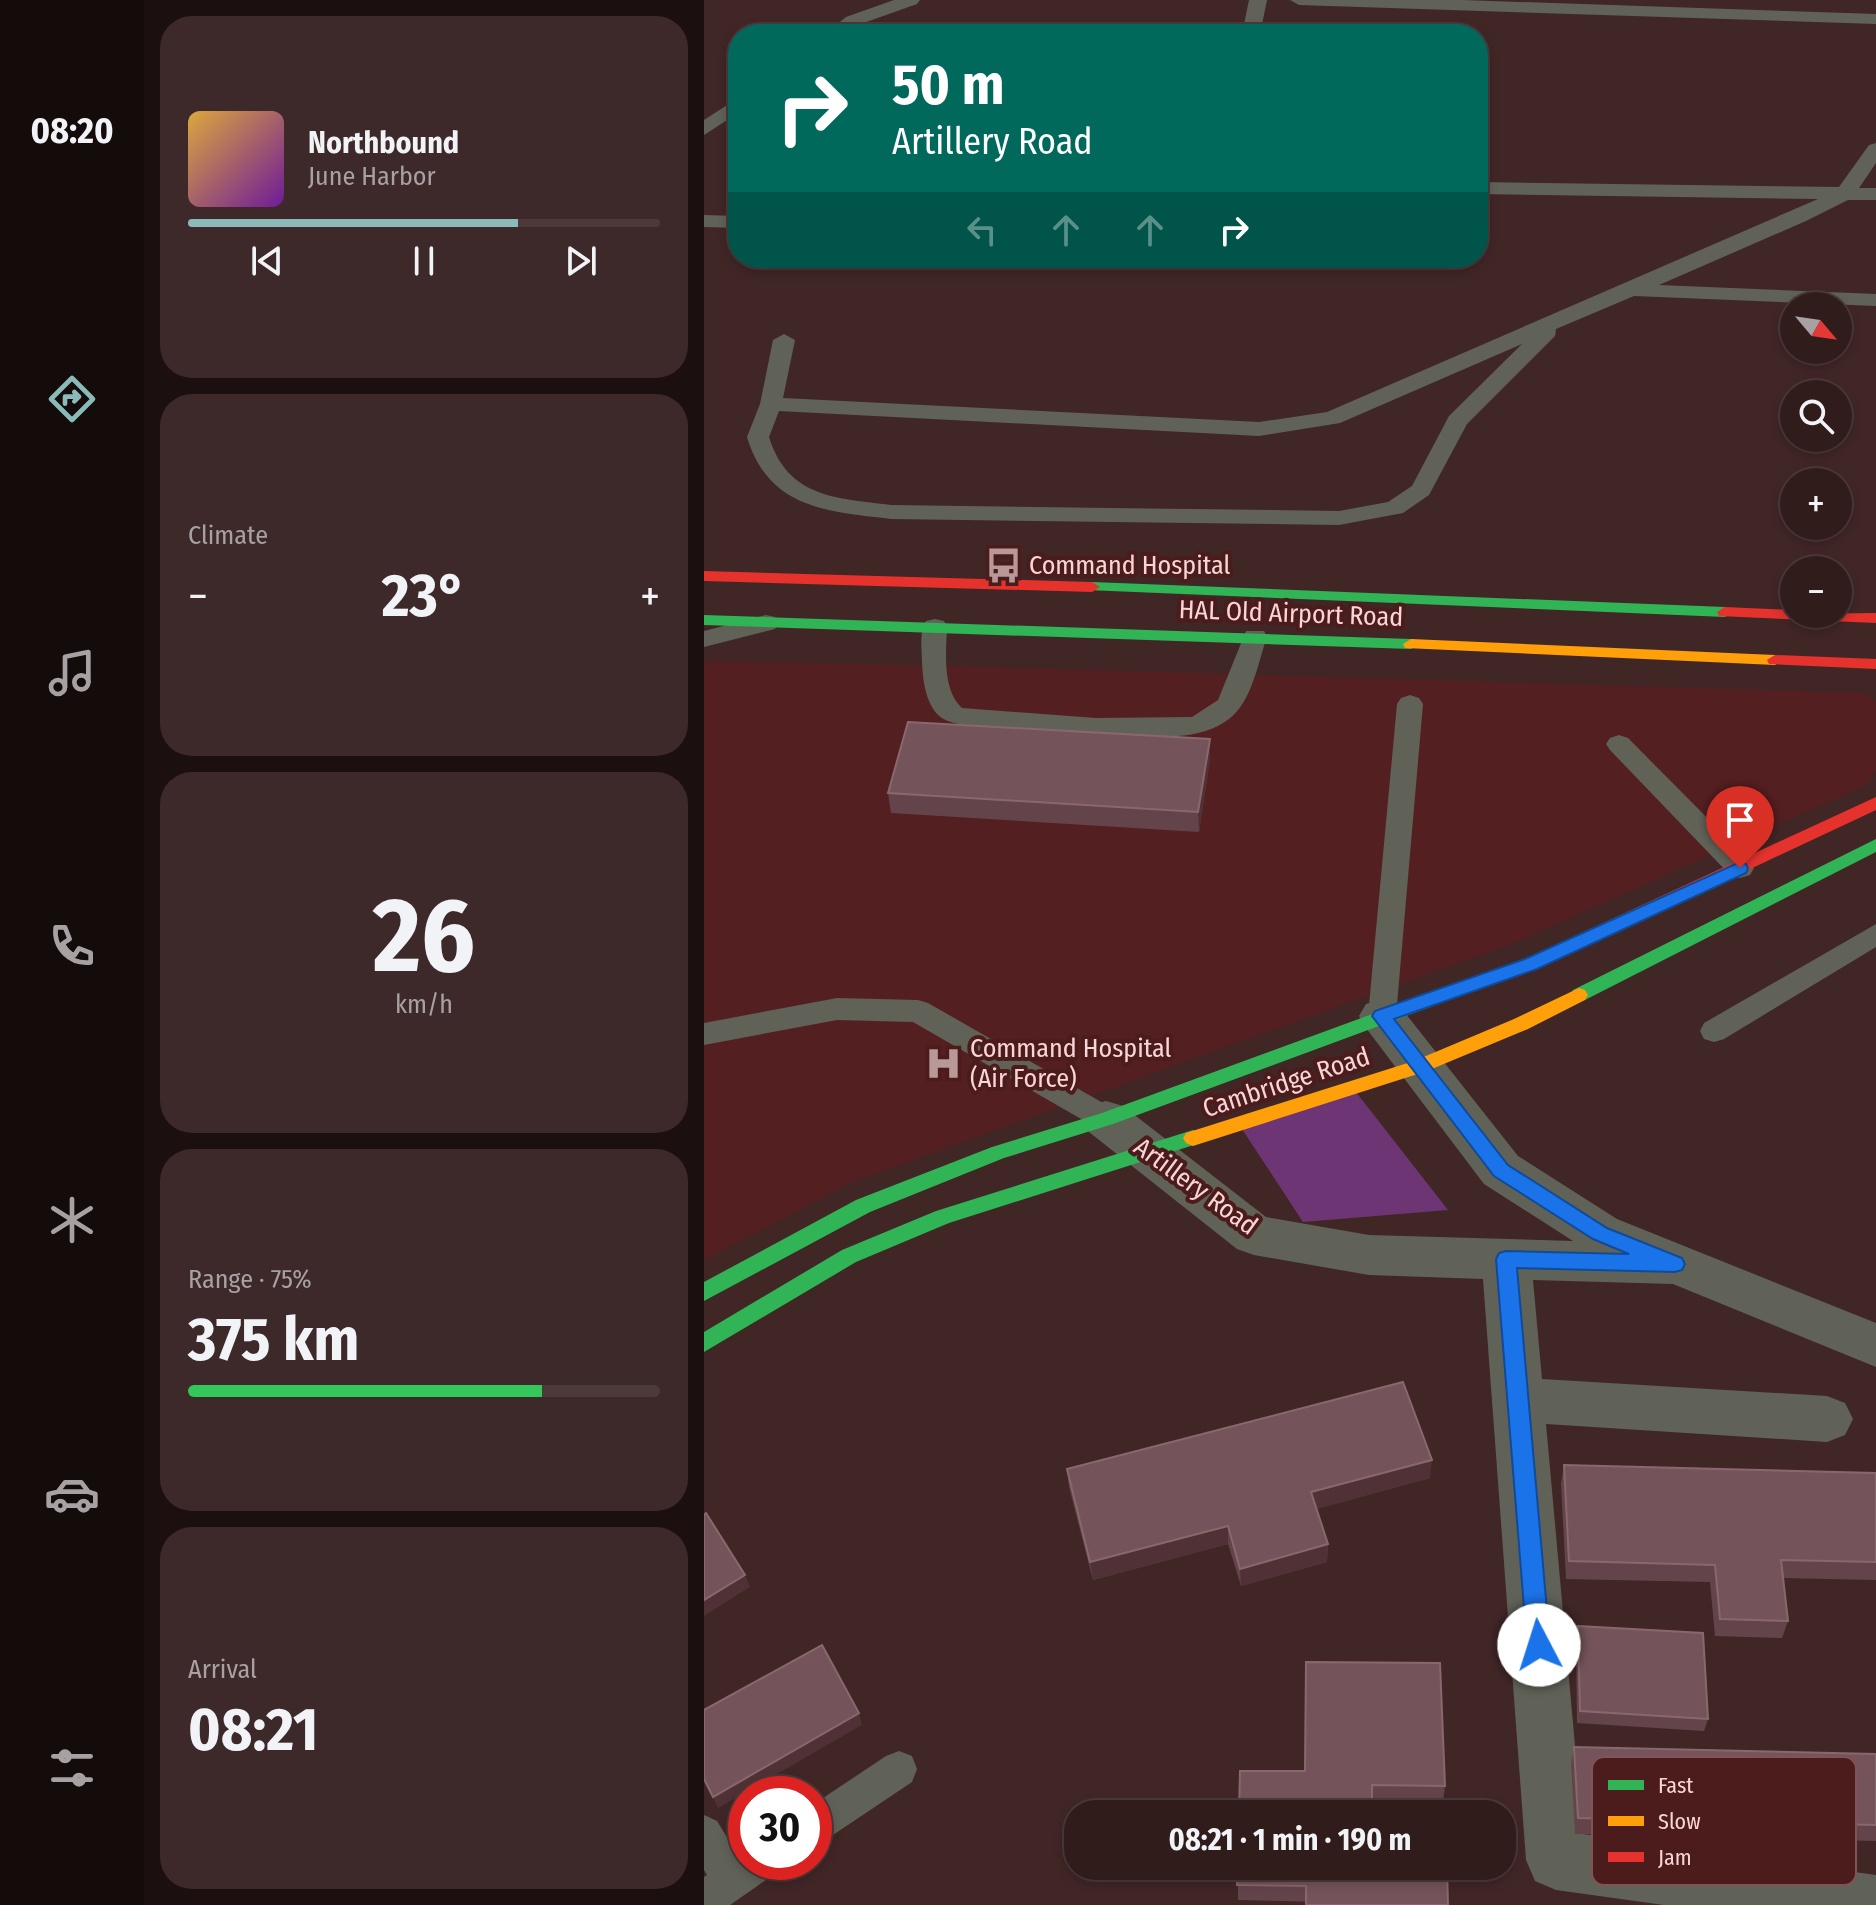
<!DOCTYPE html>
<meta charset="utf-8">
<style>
body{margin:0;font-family:"Fira Sans Condensed",sans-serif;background:#3d2929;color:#f1f3f6;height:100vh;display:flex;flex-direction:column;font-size:30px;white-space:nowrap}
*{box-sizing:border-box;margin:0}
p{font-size:26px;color:#a8a1a3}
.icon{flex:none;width:44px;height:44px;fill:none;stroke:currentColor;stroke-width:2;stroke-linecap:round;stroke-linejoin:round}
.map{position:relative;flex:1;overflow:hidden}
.panel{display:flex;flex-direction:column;gap:16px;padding:16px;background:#1b0f0f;width:560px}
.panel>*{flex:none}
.hud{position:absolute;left:24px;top:24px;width:760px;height:244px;border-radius:32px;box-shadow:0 4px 12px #0003,0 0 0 2px #4c3a3b;background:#00695c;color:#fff;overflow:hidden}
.needle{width:52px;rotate:119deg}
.controls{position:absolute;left:1076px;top:292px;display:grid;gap:16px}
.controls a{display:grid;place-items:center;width:72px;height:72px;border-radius:50%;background:#311c1c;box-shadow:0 4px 12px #0003,0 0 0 2px #4c3a3b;font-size:40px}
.speed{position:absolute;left:24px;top:1776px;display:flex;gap:16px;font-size:40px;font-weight:700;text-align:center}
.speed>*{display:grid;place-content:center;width:104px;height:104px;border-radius:50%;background:#311c1c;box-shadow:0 4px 12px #0003,0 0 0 2px #4c3a3b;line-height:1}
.speed .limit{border:12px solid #d22;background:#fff;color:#111}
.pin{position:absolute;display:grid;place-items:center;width:68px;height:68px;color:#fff;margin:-82px -34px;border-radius:50% 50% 50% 0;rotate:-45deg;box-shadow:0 0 8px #0007}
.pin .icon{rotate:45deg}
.me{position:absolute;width:88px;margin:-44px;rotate:355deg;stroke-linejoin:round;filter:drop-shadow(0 0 6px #0008)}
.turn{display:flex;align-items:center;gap:28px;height:168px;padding:0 32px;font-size:36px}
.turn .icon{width:104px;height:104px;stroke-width:2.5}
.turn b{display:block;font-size:56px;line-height:68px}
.lanes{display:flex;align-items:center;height:76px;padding:0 32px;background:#0003;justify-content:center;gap:40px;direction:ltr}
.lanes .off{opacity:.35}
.big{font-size:60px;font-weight:700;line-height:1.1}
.panel .tile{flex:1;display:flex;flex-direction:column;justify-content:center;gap:12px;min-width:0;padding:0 28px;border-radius:32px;background:#3d2929}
.panel .dial{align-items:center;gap:0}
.dial b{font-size:104px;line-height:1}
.song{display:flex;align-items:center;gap:24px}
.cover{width:96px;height:96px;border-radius:12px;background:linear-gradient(135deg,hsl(40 70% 55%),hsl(280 70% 35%))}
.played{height:8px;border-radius:4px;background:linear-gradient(90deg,#8bbbb9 70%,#4c3a3b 70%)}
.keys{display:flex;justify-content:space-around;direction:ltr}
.heat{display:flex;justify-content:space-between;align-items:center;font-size:44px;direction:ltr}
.charge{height:12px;border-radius:6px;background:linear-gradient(90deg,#34c759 75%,#4c3a3b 0)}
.trip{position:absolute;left:360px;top:1800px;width:452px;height:80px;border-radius:32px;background:#311c1c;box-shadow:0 4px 12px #0003,0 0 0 2px #4c3a3b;font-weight:700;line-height:80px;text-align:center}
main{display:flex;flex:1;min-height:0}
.tab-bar{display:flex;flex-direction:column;width:144px;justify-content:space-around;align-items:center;background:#140b0b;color:#a8a1a3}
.tab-bar .icon{width:56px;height:56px}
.tab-bar .active{color:#8bbbb9}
.tab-bar b{font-size:36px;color:#f1f3f6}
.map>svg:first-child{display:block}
.built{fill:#541f21}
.green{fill:#6e3575}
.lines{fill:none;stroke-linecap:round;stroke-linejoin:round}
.lane{fill:#606258;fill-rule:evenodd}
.street{fill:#606258;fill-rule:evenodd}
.fast{fill:#30b455;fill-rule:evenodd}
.slow{fill:#ff9f0a;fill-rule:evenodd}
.jam{fill:#e5322d;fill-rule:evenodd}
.wall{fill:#64444b}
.shaded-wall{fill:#4f3136}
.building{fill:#74545a;stroke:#89686d;stroke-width:2}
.route{fill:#1a73e8;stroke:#114b97;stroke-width:2}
.labels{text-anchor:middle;stroke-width:8;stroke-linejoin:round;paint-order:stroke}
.poi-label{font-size:26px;fill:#f8d6d5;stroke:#4c1b1c;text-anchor:start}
.street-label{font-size:26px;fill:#f8d6d5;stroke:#4c1b1c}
.key{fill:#4c1b1c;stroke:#805354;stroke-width:2}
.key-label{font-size:22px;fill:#f8d6d5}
</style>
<main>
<nav class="tab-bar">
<b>08:20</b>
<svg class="icon active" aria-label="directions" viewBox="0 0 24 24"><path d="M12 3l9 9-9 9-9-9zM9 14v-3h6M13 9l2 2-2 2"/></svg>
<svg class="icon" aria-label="music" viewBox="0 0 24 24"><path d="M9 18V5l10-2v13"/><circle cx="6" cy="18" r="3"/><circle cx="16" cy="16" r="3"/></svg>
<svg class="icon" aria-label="phone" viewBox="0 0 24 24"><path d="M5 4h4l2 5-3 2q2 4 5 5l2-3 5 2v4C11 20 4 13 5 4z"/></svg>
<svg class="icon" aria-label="climate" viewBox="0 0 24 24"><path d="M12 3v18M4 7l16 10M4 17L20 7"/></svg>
<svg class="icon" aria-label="car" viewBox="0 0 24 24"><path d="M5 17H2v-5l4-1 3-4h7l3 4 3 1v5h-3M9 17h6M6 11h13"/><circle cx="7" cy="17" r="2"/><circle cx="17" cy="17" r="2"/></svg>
<svg class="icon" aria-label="filters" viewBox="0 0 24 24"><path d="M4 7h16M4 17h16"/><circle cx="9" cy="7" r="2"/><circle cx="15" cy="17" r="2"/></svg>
</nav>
<section class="panel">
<div class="tile">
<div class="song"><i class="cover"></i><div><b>Northbound</b><p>June Harbor</p></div></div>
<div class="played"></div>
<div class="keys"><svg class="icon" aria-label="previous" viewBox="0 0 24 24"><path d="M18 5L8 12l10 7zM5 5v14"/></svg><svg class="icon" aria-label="pause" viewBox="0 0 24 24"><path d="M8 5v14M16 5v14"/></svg><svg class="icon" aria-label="next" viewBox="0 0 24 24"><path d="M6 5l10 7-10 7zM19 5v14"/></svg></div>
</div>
<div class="tile"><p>Climate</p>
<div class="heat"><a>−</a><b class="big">23°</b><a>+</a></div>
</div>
<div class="tile dial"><b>26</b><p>km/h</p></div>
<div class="tile"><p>Range · 75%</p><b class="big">375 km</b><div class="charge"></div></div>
<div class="tile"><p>Arrival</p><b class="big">08:21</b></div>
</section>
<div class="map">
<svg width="1172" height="1905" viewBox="0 0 1172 1905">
<rect width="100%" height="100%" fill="#412626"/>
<polygon class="built" points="0,661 254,666 1162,693 1172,702 1172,770 1163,785 810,943 148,1182 0,1260"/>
<polygon class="green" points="648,1087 744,1210 599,1222 534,1123"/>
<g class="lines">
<g class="lane">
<polygon points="190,0 216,0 213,4 154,25 142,34 121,34 142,17"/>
<polygon points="545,0 563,0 556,34 538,34"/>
<polygon points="586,0 758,0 1172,14 1172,24 595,5"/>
<polygon points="34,98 34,113 0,135 0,120"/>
<path d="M1172 143V163L1155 188H1172V200H1144L1102 221 955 285 1172 294V306L930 296 852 329 851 336 763 424 725 495 699 513 635 525 187 519C122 511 65 509 43 437L56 404 69 340 80 334 91 340 79 398 555 422 623 412 1114 199 774 194V182L1135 187 1165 145ZM818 344 745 416 708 486 684 502 635 511 187 505C132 498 84 498 65 437L75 411 555 436 636 423Z"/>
<polygon points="0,215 34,216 34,228 0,227"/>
<polygon points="62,615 71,617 74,623 71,629 0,647 0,631"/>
<path d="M231 619 240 621 243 627C242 652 238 690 258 708L392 718 488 717 514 700 542 631H560L563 637C554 662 548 702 525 719 511 730 491 735 474 736 439 740 262 735 238 718 222 707 219 681 218 663 218 650 215 632 222 621Z"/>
<polygon points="706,695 715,698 719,704 692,1016 688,1024 678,1027 668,1024 664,1016 693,704 697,698"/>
<polygon points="915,735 924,738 1046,861 1050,868 1046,875 1036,878 1026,875 906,750 902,744 906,738"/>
<polygon points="1172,924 1172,947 1020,1039 1010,1042 1000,1039 996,1031 1000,1023"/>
<polygon points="133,998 214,1000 224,1003 413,1111 417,1119 413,1127 402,1131 391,1127 209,1022 133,1020 0,1045 0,1023"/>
<polygon points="195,1751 208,1756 213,1769 208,1782 123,1839 110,1845 110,1804 182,1756"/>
<polygon points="0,1815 13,1821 34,1855 42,1849 42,1862 75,1862 69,1875 26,1905 0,1905 0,1877 3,1875 0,1870"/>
</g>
<polygon class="street" points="678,999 694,1004 814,1156 913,1219 1172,1323 1172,1367 969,1284 829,1280 838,1379 1123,1396 1141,1403 1149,1419 1141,1435 1123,1442 842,1424 879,1834 1172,1875 1172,1905 960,1905 852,1890 831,1881 822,1860 779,1279 665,1275 550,1255 533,1249 385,1132 379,1119 385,1106 402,1101 419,1106 562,1217 665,1235 869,1241 780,1184 662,1028 655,1016 662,1004"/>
<g class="fast">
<polygon points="388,582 1021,607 1029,612 1021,617 383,590 380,587 383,584"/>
<polygon points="0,615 707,639 715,644 707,649 0,625"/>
<polygon points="1172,839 1172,852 881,1000 869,1000 866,995 869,990"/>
<polygon points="772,976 778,978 781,983 778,988 409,1124 300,1158 166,1212 0,1301 0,1282 152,1200 288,1147 398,1113"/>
<polygon points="489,1130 496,1133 499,1138 496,1143 245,1223 152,1262 0,1352 0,1332 138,1250 232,1211"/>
</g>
<g class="slow">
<polygon points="707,639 1071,655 1079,660 1071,665 701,648 699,644"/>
<polygon points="875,988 881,990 884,995 881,1000 824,1029 723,1071 489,1146 482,1143 479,1138 482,1133 710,1061 810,1019"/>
</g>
<g class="jam">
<polygon points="0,571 388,582 396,587 388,592 0,581"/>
<polygon points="1021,607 1090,610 1090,614 1172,613 1172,623 1015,616 1013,612"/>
<polygon points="1071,655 1172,659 1172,669 1065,664 1063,660"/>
<polygon points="1172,797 1172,810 833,969 772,990 766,988 763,983 766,978 821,959"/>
</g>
</g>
<g class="wall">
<polygon points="506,739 506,759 495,832 187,813 184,793"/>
<polygon points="860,1465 1172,1473 1172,1580 1079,1578 1084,1621 1078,1638 1011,1636 1006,1582 862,1579 857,1484"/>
<polygon points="363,1469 726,1478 612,1509 624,1544 623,1562 537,1586 524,1544 389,1580 365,1487"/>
<polygon points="874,1626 1004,1719 1000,1731 873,1723 872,1638"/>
<polygon points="870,1747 1172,1754 1172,1841 871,1834 867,1764"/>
<polygon points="536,1771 741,1786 739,1802 668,1801"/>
<polygon points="534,1866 744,1905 534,1900"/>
</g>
<g class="shaded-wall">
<polygon points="506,739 506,759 495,832 494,812"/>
<polygon points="728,1460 726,1478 606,1511 607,1492"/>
<polygon points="524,1526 524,1544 389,1580 386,1562"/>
<polygon points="624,1544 623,1562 537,1586 536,1569"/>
<polygon points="41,1575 46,1587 0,1616 0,1600"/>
<polygon points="155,1713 158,1725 14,1808 9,1797"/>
</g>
<g class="building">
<polygon points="204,722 506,739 494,812 184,793"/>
<polygon points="699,1382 728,1460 607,1492 624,1544 536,1569 524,1526 386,1562 363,1469"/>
<polygon points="860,1465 1172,1473 1172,1562 1077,1560 1084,1621 1016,1619 1011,1565 865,1561"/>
<polygon points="2,1513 41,1575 0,1600 0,1515"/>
<polygon points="874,1626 999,1633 1004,1719 876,1711"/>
<polygon points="118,1645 155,1713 9,1797 0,1779 0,1710"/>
<polygon points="602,1662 736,1663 741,1786 668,1785 668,1814 535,1814 536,1771 601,1771"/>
<polygon points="870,1747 1172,1754 1172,1825 874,1818"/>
<polygon points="534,1866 743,1866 744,1905 602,1905 602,1886 533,1885"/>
</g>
<polygon class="route" points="1036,862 1042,864 1044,868 1042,873 833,969 690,1019 804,1165 903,1228 978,1258 981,1264 978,1270 971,1272 813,1268 846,1645 843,1653 835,1656 826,1653 823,1645 792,1259 795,1253 802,1251 925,1254 889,1239 790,1176 668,1016 671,1011 821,959"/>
<defs>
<symbol id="bus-bare" viewBox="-9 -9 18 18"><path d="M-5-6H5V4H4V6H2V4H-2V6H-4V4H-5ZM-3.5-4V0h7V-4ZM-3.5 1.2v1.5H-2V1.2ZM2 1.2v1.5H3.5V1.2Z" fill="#b89898" stroke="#4c1b1c" stroke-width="2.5" paint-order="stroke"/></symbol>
<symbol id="hospital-bare" viewBox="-9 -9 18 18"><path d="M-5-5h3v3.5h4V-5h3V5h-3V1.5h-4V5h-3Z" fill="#b89898" stroke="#4c1b1c" stroke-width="2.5" paint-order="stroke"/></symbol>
</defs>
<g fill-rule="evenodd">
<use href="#bus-bare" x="274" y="540" width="51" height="51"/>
<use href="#hospital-bare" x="214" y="1038" width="51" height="51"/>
</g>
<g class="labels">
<g class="poi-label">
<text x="325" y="574">Command Hospital</text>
<text x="266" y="1057">Command Hospital<tspan x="266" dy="30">(Air Force)</tspan></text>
</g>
<g class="street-label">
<text transform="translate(587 613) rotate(2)" y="9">HAL Old Airport Road</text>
<text transform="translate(582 1082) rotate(-18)" y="9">Cambridge Road</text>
<text transform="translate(492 1186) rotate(36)" y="9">Artillery Road</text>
</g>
</g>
<rect x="888" y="1757" width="264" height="128" rx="12" class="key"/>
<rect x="904" y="1780" width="36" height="10" fill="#30b455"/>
<rect x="904" y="1816" width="36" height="10" fill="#ff9f0a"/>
<rect x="904" y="1852" width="36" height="10" fill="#e5322d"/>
<g class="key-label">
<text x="954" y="1793">Fast</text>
<text x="954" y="1829">Slow</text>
<text x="954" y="1865">Jam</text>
</g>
</svg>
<div class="controls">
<a><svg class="needle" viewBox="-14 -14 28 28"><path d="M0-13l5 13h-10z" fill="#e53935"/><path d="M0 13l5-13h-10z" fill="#a8a1a3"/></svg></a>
<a><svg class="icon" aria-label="search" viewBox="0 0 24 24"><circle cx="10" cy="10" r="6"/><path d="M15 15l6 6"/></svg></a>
<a>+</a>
<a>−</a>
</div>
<div class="speed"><div class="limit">30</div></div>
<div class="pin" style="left:1036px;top:868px;background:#d93025"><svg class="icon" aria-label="arrive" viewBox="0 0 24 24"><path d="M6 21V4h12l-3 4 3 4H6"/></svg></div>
<svg class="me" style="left:835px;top:1645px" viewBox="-20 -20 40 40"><circle r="19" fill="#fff"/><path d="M0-13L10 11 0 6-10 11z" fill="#1a73e8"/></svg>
<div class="trip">08:21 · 1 min · 190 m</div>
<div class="hud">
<div class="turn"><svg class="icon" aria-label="right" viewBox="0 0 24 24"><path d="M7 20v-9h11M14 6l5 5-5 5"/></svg><div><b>50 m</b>Artillery Road</div></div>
<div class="lanes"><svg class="icon off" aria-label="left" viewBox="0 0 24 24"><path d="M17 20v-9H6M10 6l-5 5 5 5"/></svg><svg class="icon off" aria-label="ahead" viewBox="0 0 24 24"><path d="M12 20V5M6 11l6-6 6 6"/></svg><svg class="icon off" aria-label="ahead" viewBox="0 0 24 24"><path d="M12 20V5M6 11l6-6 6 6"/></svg><svg class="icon" aria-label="right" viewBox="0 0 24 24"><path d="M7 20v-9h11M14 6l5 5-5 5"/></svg></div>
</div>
</div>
</main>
